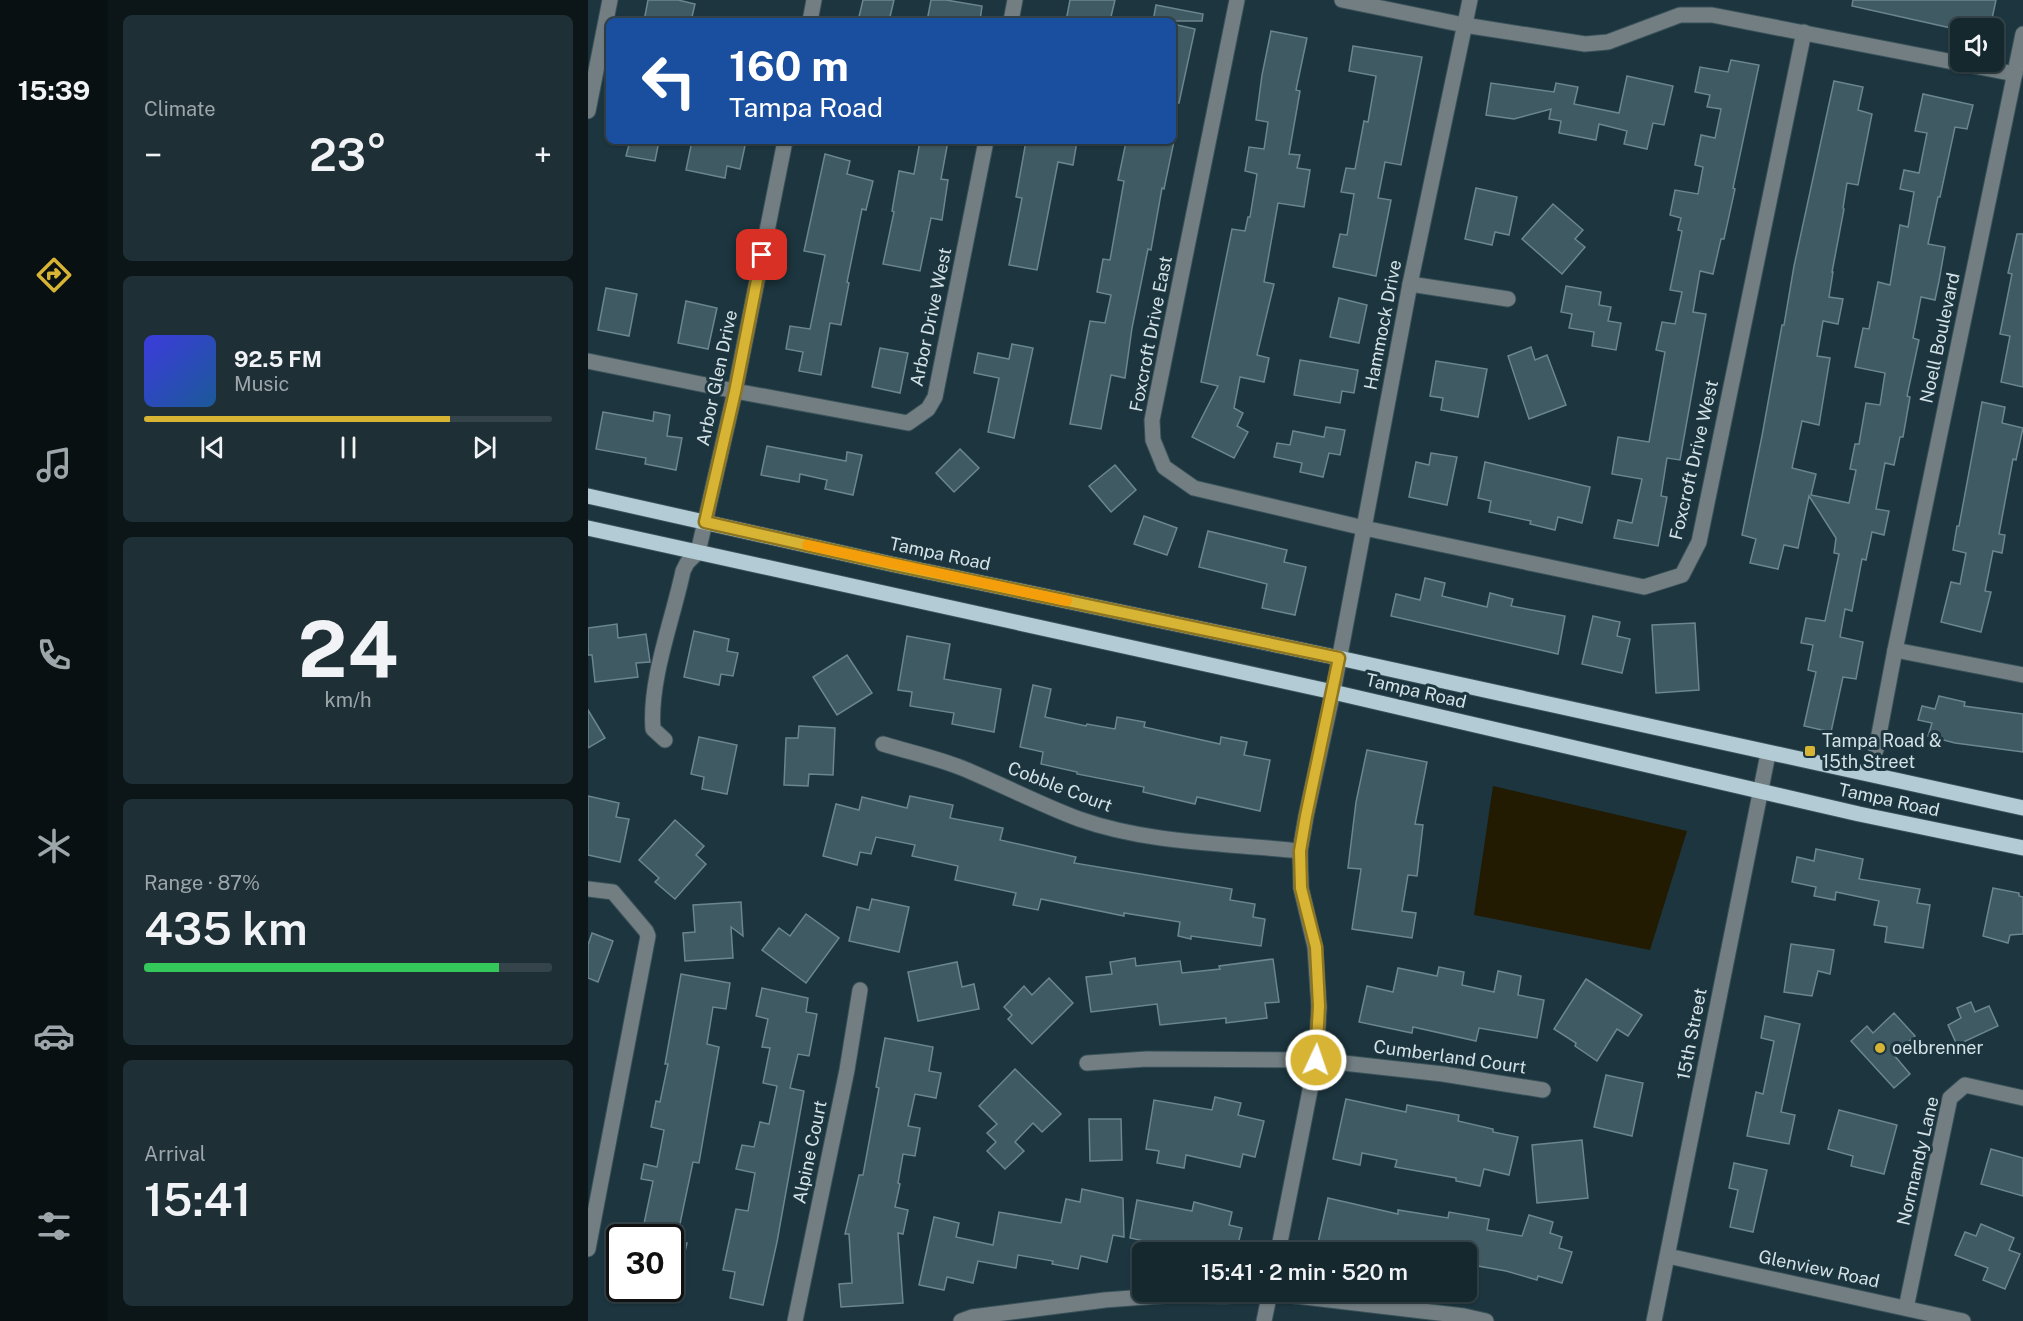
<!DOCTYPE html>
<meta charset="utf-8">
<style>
body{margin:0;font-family:"Public Sans",sans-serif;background:#1e3036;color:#f1f3f6;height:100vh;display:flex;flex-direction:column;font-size:22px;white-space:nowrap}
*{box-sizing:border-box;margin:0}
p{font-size:20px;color:#9da6aa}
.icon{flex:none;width:33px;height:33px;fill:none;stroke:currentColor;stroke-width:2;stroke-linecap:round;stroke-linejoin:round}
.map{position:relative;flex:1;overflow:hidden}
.sheet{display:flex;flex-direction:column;gap:15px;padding:15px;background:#0c1619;width:480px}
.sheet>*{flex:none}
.top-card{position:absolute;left:18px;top:18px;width:570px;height:126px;border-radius:9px;box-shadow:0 2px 4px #0004,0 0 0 2px #34444a;background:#1a4fa0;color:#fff;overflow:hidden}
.tools{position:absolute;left:1362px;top:18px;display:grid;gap:12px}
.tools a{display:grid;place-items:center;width:54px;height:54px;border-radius:9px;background:#15282e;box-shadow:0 2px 4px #0004,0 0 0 2px #34444a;font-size:30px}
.speed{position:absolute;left:18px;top:1224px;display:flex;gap:12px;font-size:30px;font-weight:700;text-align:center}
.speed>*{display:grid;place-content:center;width:78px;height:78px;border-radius:50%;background:#15282e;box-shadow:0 2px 4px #0004,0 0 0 2px #34444a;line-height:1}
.speed .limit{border:3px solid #111;border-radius:9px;background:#fff;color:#111}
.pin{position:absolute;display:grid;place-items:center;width:51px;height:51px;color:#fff;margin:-26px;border-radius:12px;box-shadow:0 3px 9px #0006}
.me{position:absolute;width:66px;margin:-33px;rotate:3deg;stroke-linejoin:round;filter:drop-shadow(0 0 4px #0008)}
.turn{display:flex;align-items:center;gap:21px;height:126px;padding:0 24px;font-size:27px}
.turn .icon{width:78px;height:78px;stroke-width:2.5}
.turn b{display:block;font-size:42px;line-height:51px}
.big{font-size:45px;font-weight:600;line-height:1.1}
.sheet .card{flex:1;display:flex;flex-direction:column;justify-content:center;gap:9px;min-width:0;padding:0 21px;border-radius:9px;background:#1e3036}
.sheet .dial{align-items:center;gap:0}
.dial b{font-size:78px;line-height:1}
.song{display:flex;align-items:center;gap:18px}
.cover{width:72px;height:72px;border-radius:9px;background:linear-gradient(135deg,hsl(240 70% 55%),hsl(210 70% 35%))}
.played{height:6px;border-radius:3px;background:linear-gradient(90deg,#d7b434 75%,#34444a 75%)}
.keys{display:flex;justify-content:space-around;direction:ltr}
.heat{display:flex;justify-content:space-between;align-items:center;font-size:33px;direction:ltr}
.charge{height:9px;border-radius:4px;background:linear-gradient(90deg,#34c759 87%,#34444a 0)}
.trip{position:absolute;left:544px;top:1242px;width:345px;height:60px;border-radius:9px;background:#15282e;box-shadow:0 2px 4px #0004,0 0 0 2px #34444a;font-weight:600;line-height:60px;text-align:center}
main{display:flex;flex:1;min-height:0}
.menu{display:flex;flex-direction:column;width:108px;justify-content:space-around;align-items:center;background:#081012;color:#9da6aa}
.menu .icon{width:42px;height:42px}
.menu .active{color:#d7b434}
.menu b{font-size:27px;color:#f1f3f6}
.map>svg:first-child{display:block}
.water{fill:#221a01}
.building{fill:#405a63;stroke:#6b8690;stroke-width:1.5}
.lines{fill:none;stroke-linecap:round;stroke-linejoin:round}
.minor-casing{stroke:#395159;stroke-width:17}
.major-casing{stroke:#395159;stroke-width:17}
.minor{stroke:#727e82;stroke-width:15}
.major{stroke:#b2cbd4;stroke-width:15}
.route-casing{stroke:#8c7522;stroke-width:15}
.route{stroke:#d7b434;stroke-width:10}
.slow{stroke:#f59e0b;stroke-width:10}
.poi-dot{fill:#d7b434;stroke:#1c353e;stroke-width:2}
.labels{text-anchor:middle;stroke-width:6;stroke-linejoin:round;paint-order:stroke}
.street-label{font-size:18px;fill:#d3e2e7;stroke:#1c353e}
.poi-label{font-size:18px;fill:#d3e2e7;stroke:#1c353e;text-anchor:start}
</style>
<main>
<nav class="menu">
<b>15:39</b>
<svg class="icon active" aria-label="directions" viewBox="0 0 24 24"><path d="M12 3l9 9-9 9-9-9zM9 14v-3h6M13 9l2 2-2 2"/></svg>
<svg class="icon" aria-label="music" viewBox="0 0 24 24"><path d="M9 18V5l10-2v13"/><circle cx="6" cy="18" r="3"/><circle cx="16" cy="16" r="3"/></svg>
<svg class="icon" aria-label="phone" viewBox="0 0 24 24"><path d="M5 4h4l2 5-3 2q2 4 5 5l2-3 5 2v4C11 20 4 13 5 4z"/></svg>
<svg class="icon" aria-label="climate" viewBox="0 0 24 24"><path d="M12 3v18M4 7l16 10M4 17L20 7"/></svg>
<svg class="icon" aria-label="car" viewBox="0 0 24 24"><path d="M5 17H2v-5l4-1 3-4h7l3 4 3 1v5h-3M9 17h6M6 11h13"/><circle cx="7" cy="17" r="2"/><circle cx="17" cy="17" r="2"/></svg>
<svg class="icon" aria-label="filters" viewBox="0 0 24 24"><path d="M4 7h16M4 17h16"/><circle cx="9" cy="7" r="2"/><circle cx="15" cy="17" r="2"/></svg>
</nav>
<section class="sheet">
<div class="card"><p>Climate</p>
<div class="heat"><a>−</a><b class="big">23°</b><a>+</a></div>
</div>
<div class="card">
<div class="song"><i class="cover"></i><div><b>92.5 FM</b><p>Music</p></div></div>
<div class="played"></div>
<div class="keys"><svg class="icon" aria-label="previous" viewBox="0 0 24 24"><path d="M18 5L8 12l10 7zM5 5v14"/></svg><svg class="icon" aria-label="pause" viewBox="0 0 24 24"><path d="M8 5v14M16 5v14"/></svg><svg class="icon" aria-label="next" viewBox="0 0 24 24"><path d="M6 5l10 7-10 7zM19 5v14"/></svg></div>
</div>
<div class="card dial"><b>24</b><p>km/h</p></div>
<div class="card"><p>Range · 87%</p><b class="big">435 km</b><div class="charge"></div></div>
<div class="card"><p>Arrival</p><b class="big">15:41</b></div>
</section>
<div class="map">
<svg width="1435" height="1321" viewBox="0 0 1435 1321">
<rect width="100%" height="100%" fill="#1c353e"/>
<polygon class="water" points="905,786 1099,831 1062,950 886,915"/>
<g class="building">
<polygon points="60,0 90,0 107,4 103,21 56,21"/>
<polygon points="275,0 306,0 301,21 270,21"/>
<polygon points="343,0 358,0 394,6 392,21 339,21"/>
<polygon points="482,0 527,0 522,21 478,21"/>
<polygon points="1265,0 1408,0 1402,28 1372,28 1372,30 1264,6"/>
<polygon points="568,5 615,14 614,21 565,21"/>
<polygon points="585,24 607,29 591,103 585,103"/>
<polygon points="683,31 719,38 708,90 712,91 701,154 712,155 709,168 722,170 716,207 690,203 676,282 686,284 669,355 681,358 676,382 652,377 646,408 655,413 649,426 660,432 646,458 604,437 630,386 613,382 644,229 657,231 660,217 662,217 669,174 657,171 661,147 676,149 680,122 668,120 674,75"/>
<polygon points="765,46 834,57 813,165 797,162 790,198 803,200 788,276 745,267 752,234 759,235 766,194 753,192 758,168 767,169 776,121 780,122 788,76 761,71"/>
<polygon points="1143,60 1171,65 1145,188 1147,189 1136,239 1133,239 1125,274 1112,271 1105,312 1118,314 1092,460 1079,458 1073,496 1079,497 1070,546 1026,538 1030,520 1044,523 1054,479 1024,474 1030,437 1061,442 1077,352 1068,350 1074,322 1087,324 1094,292 1082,290 1094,231 1090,230 1093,218 1082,215 1087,190 1110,194 1115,167 1107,165 1113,135 1127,138 1133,109 1119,107 1122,95 1107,92 1112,67 1140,72"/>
<polygon points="1039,76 1085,86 1076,125 1065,123 1059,149 1036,144 1039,131 1011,124 1008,140 971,133 973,121 961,119 963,109 926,119 898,115 903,83 966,92 968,83 990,87 986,104 1031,113"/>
<polygon points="1246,81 1275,87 1270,110 1284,114 1270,185 1259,183 1255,208 1256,209 1244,272 1245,272 1241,297 1255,299 1250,324 1235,321 1229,356 1242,358 1231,425 1214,421 1204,468 1228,474 1223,495 1261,503 1268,470 1262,469 1267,444 1271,444 1278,403 1292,405 1297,373 1267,367 1275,328 1281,329 1290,282 1302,285 1312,225 1320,227 1326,192 1312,189 1316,170 1331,173 1339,133 1327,131 1335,94 1385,105 1379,129 1367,127 1352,197 1350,197 1340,244 1357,247 1351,281 1347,300 1333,297 1325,338 1331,340 1319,396 1322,397 1315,437 1312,437 1306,465 1297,463 1288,509 1301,511 1296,535 1284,532 1278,560 1274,559 1264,611 1257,609 1252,637 1275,642 1268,679 1255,677 1243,732 1216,726 1228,672 1220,670 1225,645 1213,643 1218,618 1237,621 1251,554 1246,553 1248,538 1221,496 1210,548 1196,545 1190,569 1162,563 1168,539 1154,535 1174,436 1194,325 1196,325 1206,266"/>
<polygon points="42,141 71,141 67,161 38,156"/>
<polygon points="104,141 158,141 152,169 139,166 137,178 98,170"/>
<polygon points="332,141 360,141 353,179 360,180 354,220 343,218 332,271 295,264 306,212 304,211 311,171 326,174"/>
<polygon points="438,141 489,141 485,165 470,162 449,270 421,265 434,198 428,197"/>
<polygon points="550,141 586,141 576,189 574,188 563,250 560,249 544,328 537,378 523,375 513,429 482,424 502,321 517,323 523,295 509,292 515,259 522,260 536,181 530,180 538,142 549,144"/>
<polygon points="237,154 262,161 259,174 285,181 278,210 274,209 259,282 261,283 253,325 242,323 233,375 211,371 215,352 198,349 202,326 222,329 237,255 216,251"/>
<polygon points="888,188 929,197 921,235 907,232 904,245 877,239"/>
<polygon points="965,204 995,230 987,239 997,247 974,274 934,239"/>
<polygon points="1429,234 1435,234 1435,387 1413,382 1422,336 1412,334 1424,274 1420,273"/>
<polygon points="978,286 1013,292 1011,305 1023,307 1020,321 1033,323 1028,350 1004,346 1006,332 981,328 984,314 973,312"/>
<polygon points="18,288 49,294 41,336 10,330"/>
<polygon points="751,298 779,305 771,343 742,337"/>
<polygon points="98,301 129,308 120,349 90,343"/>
<polygon points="424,344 445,348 426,438 400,432 411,378 386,373 390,353 421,359"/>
<polygon points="943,347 947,360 959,355 978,405 941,419 920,356"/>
<polygon points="292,348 320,353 312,393 284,387"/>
<polygon points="712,360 770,370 766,393 754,391 752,403 706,395"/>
<polygon points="848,361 899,369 890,417 853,410 855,398 842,396"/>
<polygon points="1394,402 1417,407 1414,423 1435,428 1428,460 1425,459 1411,534 1417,535 1414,553 1405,551 1397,591 1403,592 1393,632 1353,622 1363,582 1372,584 1378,553 1365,550 1369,526 1371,526"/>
<polygon points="15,412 65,421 66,412 82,415 79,436 94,438 88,470 57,464 58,458 8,449"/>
<polygon points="738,427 757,430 752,455 741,453 735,477 712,472 714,463 686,457 689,443 702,445 705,431 736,437"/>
<polygon points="179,446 258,461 259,452 274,455 265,495 237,489 239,480 212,474 211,482 173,475"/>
<polygon points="372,449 391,468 366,492 348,473"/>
<polygon points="843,453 869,457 859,505 821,497 828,462 841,465"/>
<polygon points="897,462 1002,487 994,523 970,517 967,530 942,524 943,521 901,512 903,501 890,498"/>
<polygon points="527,465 548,490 523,512 501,486"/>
<polygon points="556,516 589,528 579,555 546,544"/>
<polygon points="620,531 699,550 696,562 718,567 707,615 674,608 679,584 611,567"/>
<polygon points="837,578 857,583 854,596 899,607 902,593 925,599 923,606 977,616 970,654 803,616 808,594 832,600"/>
<polygon points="1005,616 1032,622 1029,636 1042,639 1034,673 994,664"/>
<polygon points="1107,623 1111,690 1068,693 1064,625"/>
<polygon points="29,624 30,638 58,634 62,662 48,663 50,677 7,682 4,655 0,655 0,628"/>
<polygon points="106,631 141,639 139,651 150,653 145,676 133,674 131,685 96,677"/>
<polygon points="319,636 362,644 356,679 413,689 406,732 364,724 366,713 322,706 324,692 310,690"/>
<polygon points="259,655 284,693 249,715 225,677"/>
<polygon points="445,685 463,689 457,717 498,726 499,724 527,729 529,717 557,722 556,727 632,744 633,737 659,742 656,755 682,760 672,811 609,797 607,804 555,792 556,787 489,774 489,772 453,764 455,752 432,747"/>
<polygon points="1351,696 1377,702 1376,706 1435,714 1435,752 1367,743 1340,736 1344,723 1330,720 1334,706 1347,709"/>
<polygon points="0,710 17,738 0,748"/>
<polygon points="211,726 247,728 245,775 221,774 220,786 196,785 198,738 210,738"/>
<polygon points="111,737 149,745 139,794 114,789 116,777 103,774"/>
<polygon points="779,750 839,762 827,824 835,825 829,876 820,875 814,911 828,913 824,938 764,929 773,869 760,868 768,802"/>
<polygon points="0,796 31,803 28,817 41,819 32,862 0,855"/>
<polygon points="322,796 365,805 362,818 415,828 412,840 488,857 486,863 644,889 642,900 667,904 665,917 677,919 673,946 603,936 603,939 590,936 592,922 536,913 536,916 453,899 450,910 425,905 428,893 367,880 370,866 324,856 327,845 288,837 283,854 272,852 269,865 235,856 248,804 271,810 274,797 319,808"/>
<polygon points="87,820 116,846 108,855 118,864 87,899 67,882 71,878 51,860"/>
<polygon points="1228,849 1275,859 1271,879 1332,889 1329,903 1342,905 1335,948 1297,942 1299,927 1286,925 1291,901 1248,892 1247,900 1226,896 1228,887 1204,882 1209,857 1226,861"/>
<polygon points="1405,888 1431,893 1431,896 1435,897 1435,934 1422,935 1420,943 1395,936"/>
<polygon points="284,899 321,907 311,952 261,941 269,907 281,910"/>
<polygon points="153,902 155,936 143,927 145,958 97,961 95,933 107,932 105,905"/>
<polygon points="218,914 251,938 218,983 174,950 191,928 202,936"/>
<polygon points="4,933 25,941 10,982 0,978 0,945"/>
<polygon points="1203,944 1246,950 1242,974 1230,971 1224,996 1196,992"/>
<polygon points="547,958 548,966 592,961 594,973 632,969 631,966 685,959 691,1002 677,1003 679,1018 638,1023 638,1018 572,1025 569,1004 503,1012 498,977 524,974 522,962"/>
<polygon points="369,962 374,987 386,984 391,1009 330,1021 320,972"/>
<polygon points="851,967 876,972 874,985 906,992 910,971 933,976 930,995 956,1000 949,1038 891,1028 888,1041 825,1027 824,1033 771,1022 779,986 805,992 810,968 849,976"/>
<polygon points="93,974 142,983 138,1009 125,1007 119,1044 131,1047 111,1163 105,1162 89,1238 53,1238 65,1181 53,1179 56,1164 69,1167 76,1130 63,1127 68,1101 72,1102 80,1064 77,1064"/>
<polygon points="461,978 485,1003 444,1044 420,1019 424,1015 416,1007 436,986 444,995"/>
<polygon points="998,979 1054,1015 1040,1036 1029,1029 1009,1061 987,1046 988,1043 966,1029"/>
<polygon points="174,988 220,998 218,1012 229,1014 221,1056 210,1054 202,1088 216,1091 189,1242 175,1305 142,1298 147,1272 135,1270 148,1209 160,1211 167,1173 148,1169 154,1145 166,1147 172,1122 181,1124 189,1086 175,1083 182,1048 174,1047 180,1019 168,1016"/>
<polygon points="1383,1002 1387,1012 1401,1006 1410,1026 1369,1045 1360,1025 1373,1018 1369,1008"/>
<polygon points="1306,1013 1327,1036 1306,1055 1322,1074 1306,1088 1263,1041 1279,1026 1285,1033"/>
<polygon points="1177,1016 1212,1024 1193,1112 1207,1115 1201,1144 1159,1136 1168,1092 1175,1094 1186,1041 1173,1038"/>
<polygon points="297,1038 345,1047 341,1071 353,1073 348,1098 327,1094 320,1126 332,1128 327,1156 315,1154 310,1183 312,1184 307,1207 320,1210 315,1234 310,1233 315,1303 253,1307 251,1284 264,1283 261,1234 257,1234 271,1175 275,1175 291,1088 288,1087"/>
<polygon points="427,1069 473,1114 454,1132 445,1123 427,1142 436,1151 417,1169 399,1151 408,1142 399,1133 409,1124 391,1106"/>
<polygon points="1018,1075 1055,1083 1044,1136 1006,1127"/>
<polygon points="627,1097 653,1103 650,1115 676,1121 667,1157 655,1154 652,1167 598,1155 596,1168 569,1163 571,1151 558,1149 566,1100 624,1110"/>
<polygon points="758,1099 818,1112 819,1105 871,1115 870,1121 905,1129 905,1132 930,1137 921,1175 896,1169 892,1186 868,1181 868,1178 807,1167 809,1160 774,1153 772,1165 745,1159"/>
<polygon points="1251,1110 1309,1125 1296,1174 1263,1166 1265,1156 1240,1149"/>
<polygon points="501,1119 533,1119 534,1160 502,1161"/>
<polygon points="994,1140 1000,1198 949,1203 944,1145"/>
<polygon points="1403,1149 1435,1158 1435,1196 1393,1184"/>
<polygon points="1146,1163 1179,1170 1165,1232 1142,1227 1150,1190 1141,1188"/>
<polygon points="494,1189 535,1198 536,1237 525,1235 519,1262 493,1256 490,1269 464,1264 465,1261 430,1255 428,1268 390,1261 385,1283 359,1277 356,1290 331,1285 346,1217 371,1223 368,1237 405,1245 411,1212 473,1223 478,1199 492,1202"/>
<polygon points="740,1198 810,1214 810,1210 860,1218 861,1212 901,1219 899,1230 934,1236 941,1215 965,1222 962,1233 974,1237 971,1248 984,1252 974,1283 950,1276 949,1280 918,1271 879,1264 879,1252 728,1252"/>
<polygon points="549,1200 604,1211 606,1202 644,1212 641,1225 654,1228 648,1252 559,1252 561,1242 542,1238"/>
<polygon points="1393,1224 1426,1238 1421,1250 1432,1254 1417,1289 1395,1280 1400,1268 1367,1255 1377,1232 1388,1236"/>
<polygon points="82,1239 99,1243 88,1290 82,1290"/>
</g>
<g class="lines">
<defs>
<g id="minor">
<polyline points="649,0 564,420 565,440 576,467 606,488 776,528 1056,587 1094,575 1111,542 1216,32"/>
<polyline points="754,0 876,25 997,44 1020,42 1092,15 1124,15 1427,74"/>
<polyline points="222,21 226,0"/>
<polyline points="423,21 427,0"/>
<polyline points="0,111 22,0"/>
<polyline points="822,284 920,299"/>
<polyline points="0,361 147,391 320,423 340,409 347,397 398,141"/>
<polyline points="1307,650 1435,675"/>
<path d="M77 740 65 729C61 680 85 619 95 571L99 563 110 552 117 522 147 391 197 141"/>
<path d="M295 744C321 752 349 758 374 768 413 784 451 804 491 819 562 844 638 843 712 851"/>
<polyline points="1288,750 1307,650 1435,34"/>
<polyline points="0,889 25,892 58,931 60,936 0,1249"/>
<polyline points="499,1063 559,1059 728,1060 855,1074 955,1090"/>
<polyline points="690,1252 728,1060 731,1007 727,947 713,888 712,851 718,816 745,692 822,284 882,0"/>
<polyline points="1080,1256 1375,1321"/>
<polyline points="1318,1308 1362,1098 1377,1085 1435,1098"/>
<polyline points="207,1321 259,1070 272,990"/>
<polyline points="373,1321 384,1317 517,1300 584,1295 637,1296 682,1293 876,1316 898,1321"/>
<polyline points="676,1321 682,1292"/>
<polyline points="1066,1321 1180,754"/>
</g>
<g id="major">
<polyline points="0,496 303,564 751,658 1435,808"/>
<polyline points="0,528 745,692 1271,814 1435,848"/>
</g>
</defs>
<use href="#minor" class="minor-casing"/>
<use href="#major" class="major-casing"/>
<use href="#minor" class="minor"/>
<use href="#major" class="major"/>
</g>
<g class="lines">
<defs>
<polyline id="route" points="174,255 147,392 117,522 303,564 751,658 718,816 712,851 713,888 728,947 731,1006 728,1060"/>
</defs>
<use href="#route" class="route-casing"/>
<use href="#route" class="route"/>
<polyline class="slow" points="219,545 479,601"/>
</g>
<g class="poi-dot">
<rect x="1216" y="745" width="12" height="12" rx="3"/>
<circle cx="1292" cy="1048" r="6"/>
</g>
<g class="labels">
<g class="street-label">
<text transform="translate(343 317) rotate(-78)" y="6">Arbor Drive West</text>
<text transform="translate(795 325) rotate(-79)" y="6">Hammock Drive</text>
<text transform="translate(563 334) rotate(-79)" y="6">Foxcroft Drive East</text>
<text transform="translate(1352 338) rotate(-78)" y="6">Noell Boulevard</text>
<text transform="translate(129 378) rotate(-78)" y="6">Arbor Glen Drive</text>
<text transform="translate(1106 460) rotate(-77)" y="6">Foxcroft Drive West</text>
<text transform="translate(352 554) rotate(12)" y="6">Tampa Road</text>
<text transform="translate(828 691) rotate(13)" y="6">Tampa Road</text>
<text transform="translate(472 787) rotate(21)" y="6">Cobble Court</text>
<text transform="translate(1301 800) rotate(12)" y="6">Tampa Road</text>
<text transform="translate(1104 1034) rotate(-79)" y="6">15th Street</text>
<text transform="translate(862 1057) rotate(8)" y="6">Cumberland Court</text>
<text transform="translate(222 1152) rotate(-78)" y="6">Alpine Court</text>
<text transform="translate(1330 1161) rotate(-77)" y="6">Normandy Lane</text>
<text transform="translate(1231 1269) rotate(12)" y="6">Glenview Road</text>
</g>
<g class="poi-label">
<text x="1234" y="747">Tampa Road &amp;<tspan x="1234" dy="21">15th Street</tspan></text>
<text x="1304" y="1054">oelbrenner</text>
</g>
</g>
</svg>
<div class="tools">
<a><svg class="icon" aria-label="sound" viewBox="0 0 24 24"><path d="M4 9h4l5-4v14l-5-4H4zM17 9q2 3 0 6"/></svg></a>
</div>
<div class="speed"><div class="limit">30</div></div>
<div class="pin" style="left:174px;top:255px;background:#d93025"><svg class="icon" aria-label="arrive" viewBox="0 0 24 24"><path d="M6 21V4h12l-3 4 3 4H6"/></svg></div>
<svg class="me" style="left:728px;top:1060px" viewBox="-20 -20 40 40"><circle r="17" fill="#d7b434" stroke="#fff" stroke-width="3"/><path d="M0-11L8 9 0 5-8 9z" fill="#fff"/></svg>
<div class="trip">15:41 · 2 min · 520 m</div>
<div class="top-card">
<div class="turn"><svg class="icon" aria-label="left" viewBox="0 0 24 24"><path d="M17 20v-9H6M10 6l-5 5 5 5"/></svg><div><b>160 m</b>Tampa Road</div></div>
</div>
</div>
</main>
